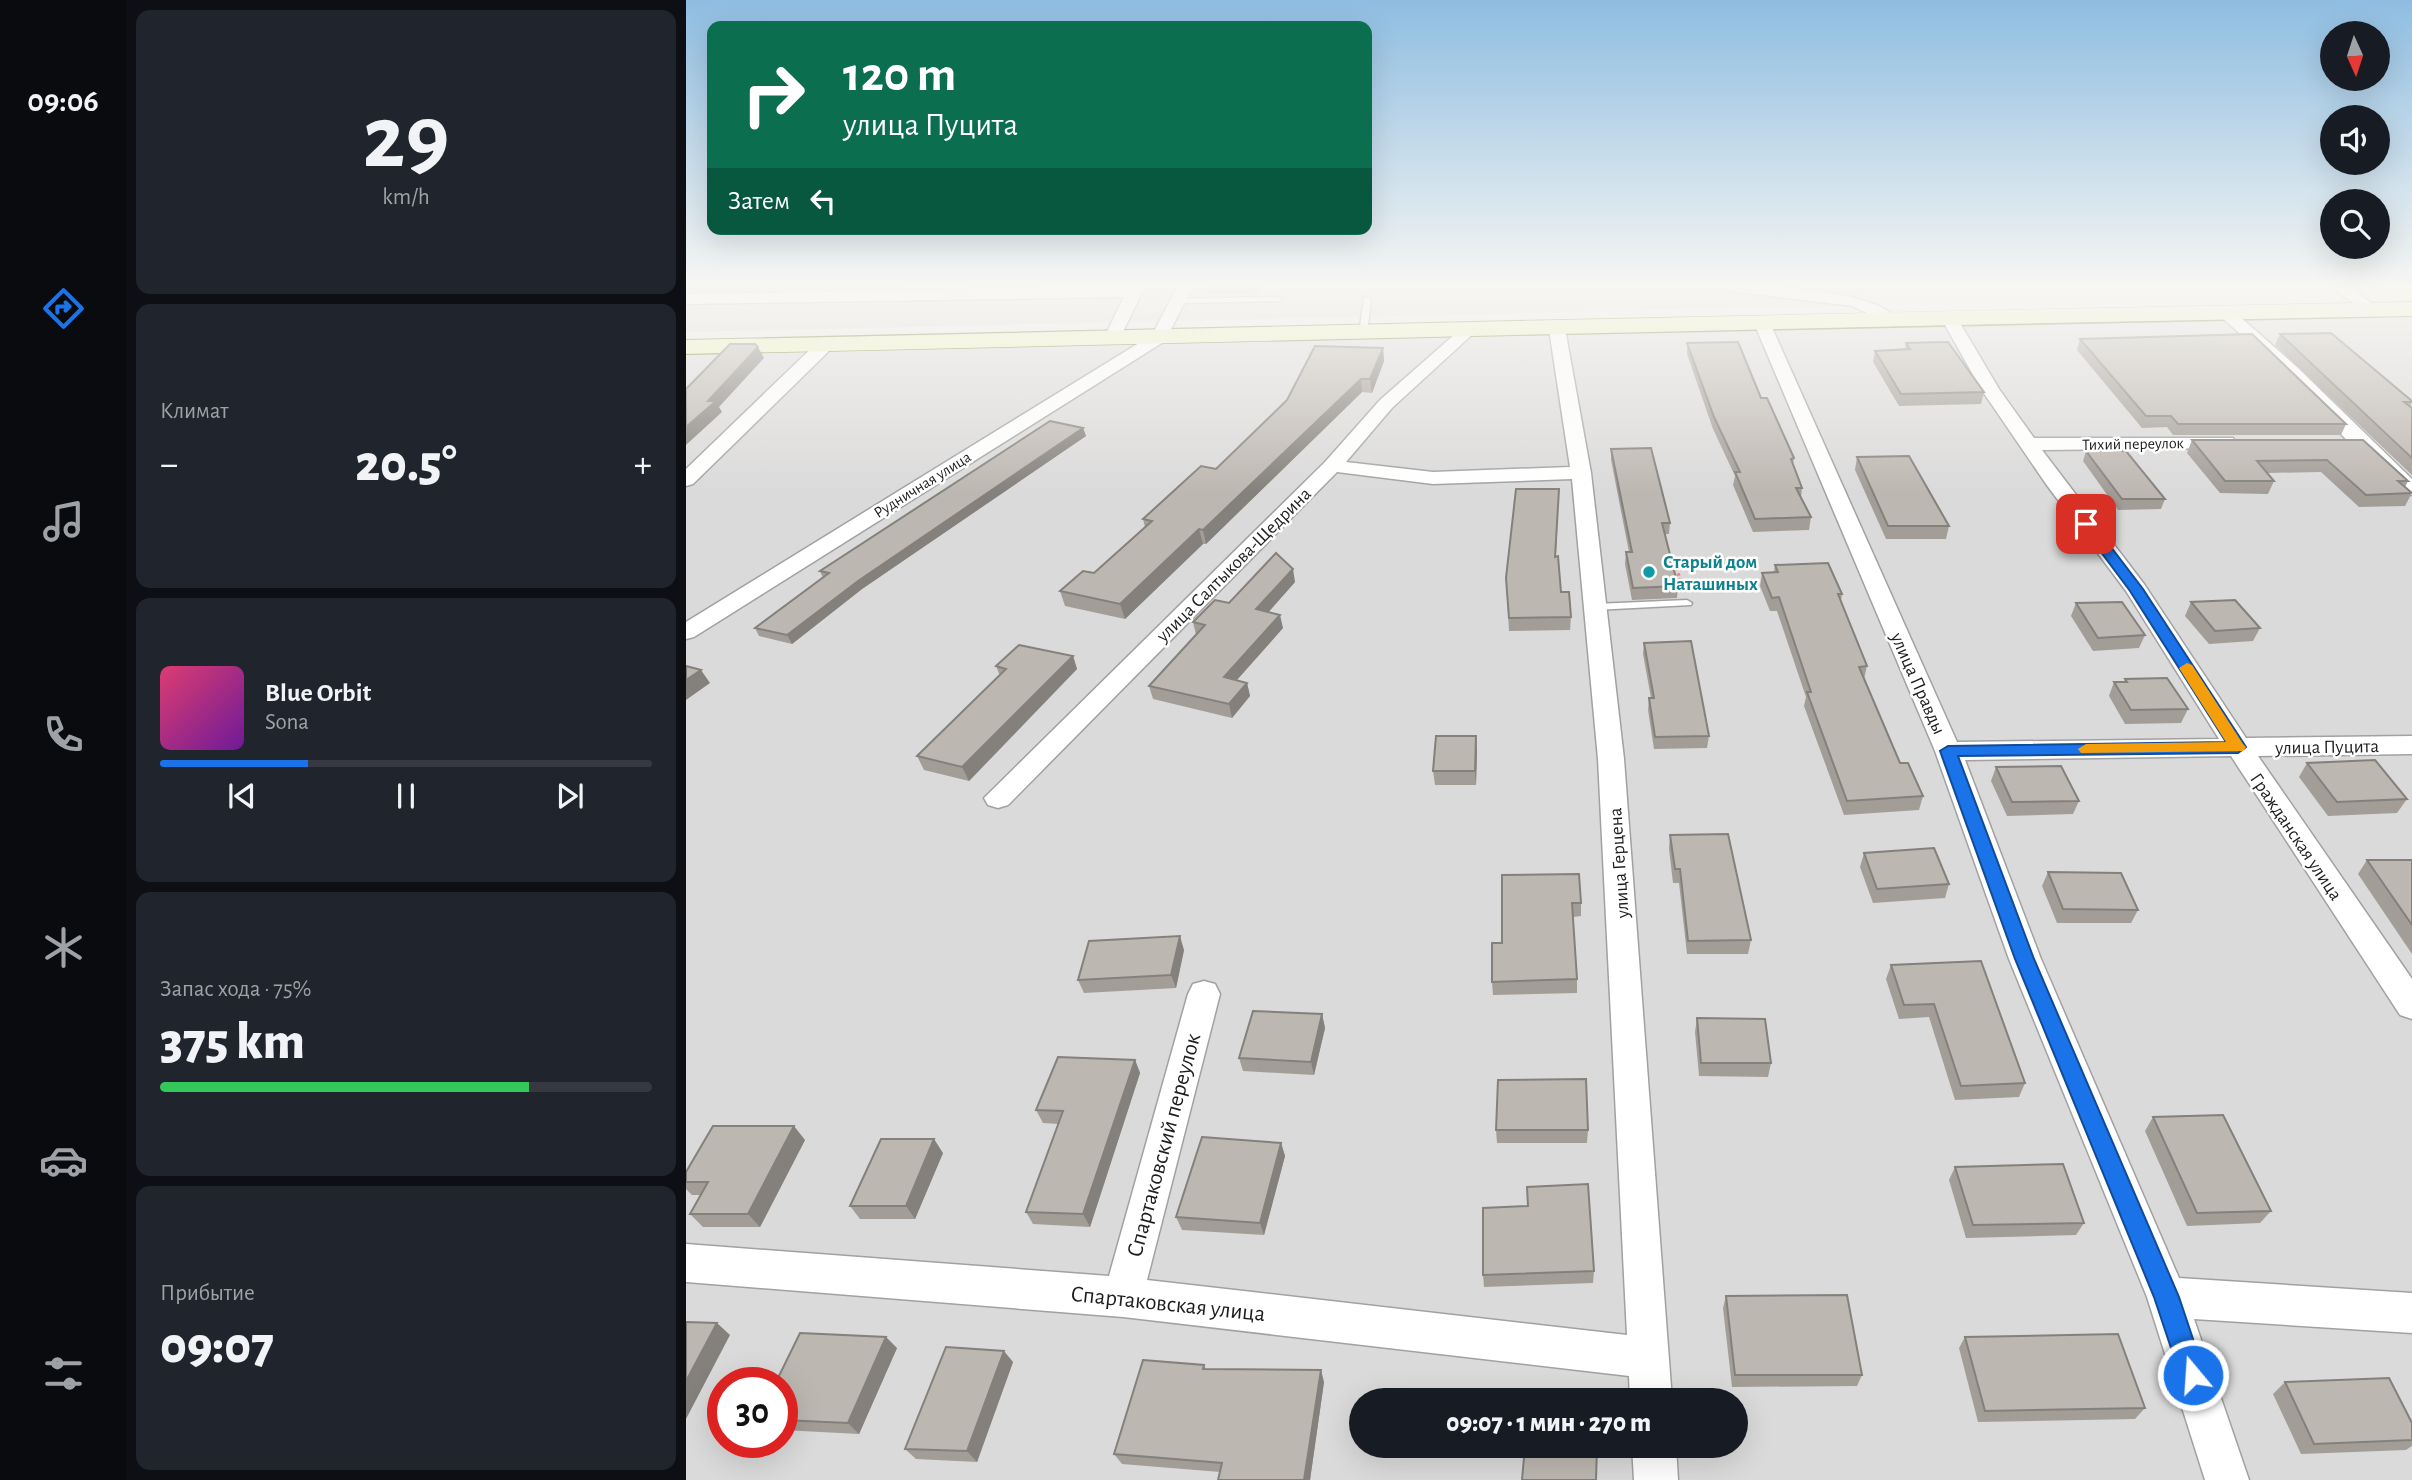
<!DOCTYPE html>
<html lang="ru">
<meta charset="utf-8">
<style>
body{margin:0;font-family:"Alegreya Sans",sans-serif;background:#20242c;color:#f1f3f6;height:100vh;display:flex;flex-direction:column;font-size:26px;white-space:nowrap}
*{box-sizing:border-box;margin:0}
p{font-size:23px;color:#9ea1a6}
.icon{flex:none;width:38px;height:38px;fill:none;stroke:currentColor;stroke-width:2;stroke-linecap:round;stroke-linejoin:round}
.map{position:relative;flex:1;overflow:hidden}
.side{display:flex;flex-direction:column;gap:10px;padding:10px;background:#0d0f14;width:560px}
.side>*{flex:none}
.guide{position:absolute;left:21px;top:21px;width:665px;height:214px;border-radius:14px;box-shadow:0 7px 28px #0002;background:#0b6e4f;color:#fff;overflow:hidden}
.needle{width:46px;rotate:177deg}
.buttons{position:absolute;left:1634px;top:21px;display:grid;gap:14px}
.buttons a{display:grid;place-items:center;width:70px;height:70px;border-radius:50%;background:#171b24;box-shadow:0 7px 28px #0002;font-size:35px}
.speed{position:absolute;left:21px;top:1367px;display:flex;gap:14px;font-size:35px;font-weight:700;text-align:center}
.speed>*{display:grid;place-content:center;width:91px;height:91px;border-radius:50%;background:#171b24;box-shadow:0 7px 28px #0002;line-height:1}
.speed .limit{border:10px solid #d22;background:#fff;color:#111}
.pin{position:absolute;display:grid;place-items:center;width:60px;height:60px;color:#fff;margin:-30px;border-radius:14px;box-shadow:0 4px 10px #0006}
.me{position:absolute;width:77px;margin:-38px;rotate:342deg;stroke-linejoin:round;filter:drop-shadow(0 0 5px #0008)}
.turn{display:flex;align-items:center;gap:24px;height:147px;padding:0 21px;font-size:32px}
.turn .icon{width:91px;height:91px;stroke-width:2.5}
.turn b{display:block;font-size:49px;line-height:60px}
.then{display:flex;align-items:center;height:66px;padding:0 21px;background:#0003;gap:14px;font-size:26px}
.big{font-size:52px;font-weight:800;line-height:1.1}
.side .tile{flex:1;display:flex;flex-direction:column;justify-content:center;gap:10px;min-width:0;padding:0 24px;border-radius:14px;background:#20242c}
.side .dial{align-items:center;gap:0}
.dial b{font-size:91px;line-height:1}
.song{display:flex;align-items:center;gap:21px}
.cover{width:84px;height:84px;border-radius:10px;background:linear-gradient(135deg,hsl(340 70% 55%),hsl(280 70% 35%))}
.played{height:7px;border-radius:4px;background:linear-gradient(90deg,#1a73e8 30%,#363941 30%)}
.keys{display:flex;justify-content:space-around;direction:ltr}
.heat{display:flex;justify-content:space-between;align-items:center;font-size:38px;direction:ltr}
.charge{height:10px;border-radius:5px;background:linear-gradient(90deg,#34c759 75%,#363941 0)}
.trip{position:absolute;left:663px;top:1388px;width:399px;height:70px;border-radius:35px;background:#171b24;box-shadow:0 7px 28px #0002;font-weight:800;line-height:70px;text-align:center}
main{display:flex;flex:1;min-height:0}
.tab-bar{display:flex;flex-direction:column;width:126px;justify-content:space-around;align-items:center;background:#090b0e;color:#9ea1a6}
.tab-bar .icon{width:49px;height:49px}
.tab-bar .on{color:#1a73e8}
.tab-bar b{font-size:32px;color:#f1f3f6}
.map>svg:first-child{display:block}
.residential{fill:#dbdada;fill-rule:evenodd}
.parking{fill:#ddd}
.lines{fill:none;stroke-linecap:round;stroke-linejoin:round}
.lane-casing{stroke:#a1a1a1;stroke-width:3}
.street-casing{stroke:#a1a1a1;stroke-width:3}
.secondary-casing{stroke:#5c680f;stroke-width:2}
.path{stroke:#eb8776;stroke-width:3.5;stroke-dasharray:2.5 2.5;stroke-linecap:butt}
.lane{fill:#fff;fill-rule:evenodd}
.street{fill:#fff;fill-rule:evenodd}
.secondary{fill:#eef3bc;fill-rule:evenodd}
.wall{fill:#a39d98}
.shaded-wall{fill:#84807c}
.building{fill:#bdb7b1;stroke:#84807c;stroke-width:2}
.route{fill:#1a73e8;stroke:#114b97;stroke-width:2}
.slow{fill:#f59e0b}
.culture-dot{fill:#0f9aa8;stroke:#fff;stroke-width:2.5}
.labels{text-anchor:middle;stroke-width:5;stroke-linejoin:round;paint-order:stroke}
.far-street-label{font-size:16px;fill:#1d1d1d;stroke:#fff}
.culture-label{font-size:19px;font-weight:bold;fill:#0d838f;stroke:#fff;text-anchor:start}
.street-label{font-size:19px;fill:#1d1d1d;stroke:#fff}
.near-street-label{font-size:23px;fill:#1d1d1d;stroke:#fff}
</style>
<main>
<nav class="tab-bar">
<b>09:06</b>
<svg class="icon on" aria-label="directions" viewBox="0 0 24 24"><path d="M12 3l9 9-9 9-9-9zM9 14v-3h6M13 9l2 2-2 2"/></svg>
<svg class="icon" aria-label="music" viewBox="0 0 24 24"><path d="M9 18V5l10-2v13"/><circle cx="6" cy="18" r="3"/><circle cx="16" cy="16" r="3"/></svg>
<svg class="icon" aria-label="phone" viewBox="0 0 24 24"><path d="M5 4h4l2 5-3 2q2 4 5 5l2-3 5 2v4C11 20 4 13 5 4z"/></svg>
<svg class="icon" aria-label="climate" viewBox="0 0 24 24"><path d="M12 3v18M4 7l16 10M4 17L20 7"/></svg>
<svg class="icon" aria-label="car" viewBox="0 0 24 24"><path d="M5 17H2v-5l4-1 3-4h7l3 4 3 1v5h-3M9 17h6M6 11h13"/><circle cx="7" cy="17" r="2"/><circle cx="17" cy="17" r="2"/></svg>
<svg class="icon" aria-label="filters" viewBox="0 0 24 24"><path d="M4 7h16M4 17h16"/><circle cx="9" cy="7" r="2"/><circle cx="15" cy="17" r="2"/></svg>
</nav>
<section class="side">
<div class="tile dial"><b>29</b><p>km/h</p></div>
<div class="tile"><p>Климат</p>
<div class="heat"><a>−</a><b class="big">20.5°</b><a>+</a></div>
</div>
<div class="tile">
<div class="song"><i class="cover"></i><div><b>Blue Orbit</b><p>Sona</p></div></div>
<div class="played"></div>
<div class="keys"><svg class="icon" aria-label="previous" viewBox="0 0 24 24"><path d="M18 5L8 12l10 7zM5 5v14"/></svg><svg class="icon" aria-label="pause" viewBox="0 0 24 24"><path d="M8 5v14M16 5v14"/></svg><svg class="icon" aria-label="next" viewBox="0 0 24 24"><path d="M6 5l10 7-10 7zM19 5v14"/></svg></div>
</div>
<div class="tile"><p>Запас хода · 75%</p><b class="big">375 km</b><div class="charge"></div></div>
<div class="tile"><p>Прибытие</p><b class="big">09:07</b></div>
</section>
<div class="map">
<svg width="1726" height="1480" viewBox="0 0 1726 1480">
<rect width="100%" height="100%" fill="#edeae4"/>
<g class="residential">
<polygon points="0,286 1177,286 1192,305 0,332"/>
<path d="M1726 315V1480H0V354ZM37 1382H96V1442H37ZM676 1400H1050V1446H676Z"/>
</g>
<polygon class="parking" points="458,286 483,286 467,314 442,314"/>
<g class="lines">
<defs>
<g id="lane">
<polygon points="592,297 596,299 595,301 492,303 488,301 492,299"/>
<polygon points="678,297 685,299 681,334 677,336 673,334"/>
<polygon points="1001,600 1006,603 1005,605 909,610 904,607 909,604"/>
</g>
<g id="street">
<polygon points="444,286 459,286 434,338 426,343 418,338 438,297 0,304 0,294"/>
<polygon points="492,286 507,286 479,341 8,637 0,639 0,622 466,335"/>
<path d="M1036 286C1074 283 1186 290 1211 318L1203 323 1166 306 1044 291Z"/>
<polygon points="1643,286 1661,286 1694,309 1686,314 1680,312"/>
<path d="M1539 307 1545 309 1611 367 1726 479V495C1702 489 1624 400 1601 377 1580 356 1556 336 1533 315L1531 312 1533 309Z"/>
<polygon points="1263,313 1271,318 1313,389 1348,438 1547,438 1549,442 1540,448 1356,450 1458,584 1560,738 1726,736 1726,754 1572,756 1726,979 1726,1019 1714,1015 1545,756 1279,760 1355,959 1493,1278 1726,1293 1726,1333 1508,1319 1563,1480 1519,1480 1461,1297 1323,959 1249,751 1068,323 1076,318 1084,323 1271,742 1533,739 1440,591 1360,484 1295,389 1255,318"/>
<polygon points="871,324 879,329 905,473 938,759 986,1400 944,1400 943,1376 437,1317 0,1282 0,1244 423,1276 502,994 507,984 518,981 529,984 534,994 461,1280 941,1335 912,759 886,479 747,484 651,472 322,805 312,808 302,805 298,798 639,462 694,400 776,328 788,328 790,331 706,408 660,462 747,472 884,467 863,329"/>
<polygon points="140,339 146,340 148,344 146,348 7,484 0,486 0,469 134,340"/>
<polygon points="946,1446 990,1446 992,1480 948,1480"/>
</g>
<path id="secondary" d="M1726 302V316C1151 326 575 342 0 354V340C575 328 1151 312 1726 302Z"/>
</defs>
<use href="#lane" class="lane-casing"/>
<use href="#street" class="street-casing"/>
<use href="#secondary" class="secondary-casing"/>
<polyline class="path" points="982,560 988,560 996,586"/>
<use href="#lane" class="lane"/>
<use href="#street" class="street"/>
<use href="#secondary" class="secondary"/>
</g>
<g class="wall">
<polygon points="0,286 230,286 229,287 0,291"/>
<polygon points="520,286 576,286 573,293 522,294"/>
<polygon points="1594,334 1726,401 1724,407 1726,408 1726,475 1589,345"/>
<polygon points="1394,339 1660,424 1655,435 1487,435 1481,427 1456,428 1391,350"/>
<polygon points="1001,343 1075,398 1108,458 1107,465 1116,488 1115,497 1125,517 1123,530 1067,532 1047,485 1049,476 1027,429 1001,354"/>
<polygon points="1220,343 1298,392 1295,404 1213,406 1187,362 1189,351 1219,349"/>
<polygon points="697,348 698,361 686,393 676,392 520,544 517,544 439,619 379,606 374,591 408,573 459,527 457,519 530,469"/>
<polygon points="397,428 400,436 176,589 106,644 73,636 69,628 137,578 134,571"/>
<polygon points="1506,440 1677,440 1722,481 1719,487 1726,493 1719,506 1673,507 1635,472 1581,473 1588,481 1582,494 1534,493 1501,453"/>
<polygon points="925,449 984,523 983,534 979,534 992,586 991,598 946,600 939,564 940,552 943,552 925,460"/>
<polygon points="1400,451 1479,499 1475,509 1432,510 1397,461"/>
<polygon points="1171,457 1263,526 1260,539 1200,539 1169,470"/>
<polygon points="873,489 870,557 875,592 885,617 884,630 823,631 820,578"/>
<polygon points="1089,565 1156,594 1155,602 1181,666 1178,679 1214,763 1237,796 1233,810 1158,815 1118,706 1120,697 1091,611 1084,611 1074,586 1076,573 1088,572"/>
<polygon points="609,582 582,612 597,628 551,680 561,683 564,696 546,718 467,699 463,686 510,635 507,622 543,603"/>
<polygon points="1505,602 1574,628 1567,641 1523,644 1499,616"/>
<polygon points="1390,603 1459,635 1453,648 1407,651 1385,616"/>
<polygon points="958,643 1023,736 1021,748 968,749 962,710 963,698 965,698 957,654"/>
<polygon points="387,656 391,669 283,781 238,770 231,756 314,676 310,666"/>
<polygon points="1439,679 1502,709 1495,723 1439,724 1423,696 1428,682 1438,682"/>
<polygon points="791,750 790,785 749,785 747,771"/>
<polygon points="1621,763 1721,799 1711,813 1642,816 1613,777"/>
<polygon points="1310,767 1393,801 1387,814 1321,816 1305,781"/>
<polygon points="984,835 1065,940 1062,954 1001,954 993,883 987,883 983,849"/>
<polygon points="1178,853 1263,884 1259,898 1187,903 1174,867"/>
<polygon points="1681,860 1726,860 1726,954 1672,874"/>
<polygon points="1362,872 1452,910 1445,923 1371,923 1356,886"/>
<polygon points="816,875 895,903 895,916 887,917 891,979 891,993 807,995 806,982 816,943"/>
<polygon points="498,950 490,988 398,993 392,980"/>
<polygon points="1205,965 1339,1083 1333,1097 1269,1100 1243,1017 1213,1019 1200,979"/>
<polygon points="636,1014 639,1028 628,1075 557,1071 553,1058"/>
<polygon points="1011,1018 1085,1063 1082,1077 1013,1076 1009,1032"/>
<polygon points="449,1060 454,1073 404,1227 347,1224 340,1212 373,1124 357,1123 350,1110"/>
<polygon points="1467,1117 1585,1211 1574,1223 1501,1226 1459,1131"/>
<polygon points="810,1130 902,1130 901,1143 811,1143"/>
<polygon points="119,1140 74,1227 17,1227 4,1214 15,1195 6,1195 0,1189 0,1172"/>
<polygon points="595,1143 599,1156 578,1235 496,1230 490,1217"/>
<polygon points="257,1153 229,1219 174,1219 164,1206"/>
<polygon points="1269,1167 1398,1223 1390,1235 1280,1238 1263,1180"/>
<polygon points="842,1206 908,1271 907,1283 798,1287 797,1275"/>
<polygon points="1040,1296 1176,1375 1171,1386 1046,1387 1037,1308"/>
<polygon points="1279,1337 1459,1408 1449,1419 1292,1422 1273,1348"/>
<polygon points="211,1348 173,1434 96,1430 96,1382"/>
<polygon points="327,1362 291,1462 230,1459 219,1449"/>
<polygon points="518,1365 520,1369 638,1382 624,1480 532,1480 534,1472 436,1464 428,1454"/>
<polygon points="1599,1382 1726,1423 1726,1446 1720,1450 1615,1454 1587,1394"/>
</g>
<g class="shaded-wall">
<polygon points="571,286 576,286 573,293"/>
<polygon points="72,347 78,358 33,407 36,412 0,445 0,427 22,401"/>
<polygon points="697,348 698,361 686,393 684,379"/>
<polygon points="675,379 676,392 520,544 517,530"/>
<polygon points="397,428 400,436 176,589 106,644 101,635 172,581"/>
<polygon points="513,529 517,544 439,619 434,604"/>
<polygon points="607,569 609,582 573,623 570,609"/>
<polygon points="594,615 597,628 541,691 538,677"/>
<polygon points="387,656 391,669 283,781 276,767"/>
<polygon points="15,670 24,683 0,700 0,680"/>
<polygon points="561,683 564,696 546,718 543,704"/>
<polygon points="790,736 791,750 790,785 789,771"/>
<polygon points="494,936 498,950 490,988 485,975"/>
<polygon points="636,1014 639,1028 628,1075 625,1062"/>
<polygon points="449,1060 454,1073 404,1227 397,1214"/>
<polygon points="108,1126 119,1140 74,1227 62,1214"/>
<polygon points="248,1139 257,1153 229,1219 220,1206"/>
<polygon points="595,1143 599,1156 578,1235 574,1223"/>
<polygon points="31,1323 44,1335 0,1419 0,1381"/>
<polygon points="200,1337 211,1348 173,1434 162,1423"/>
<polygon points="318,1351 327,1362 291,1462 281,1451"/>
<polygon points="635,1370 638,1382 624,1480 618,1480"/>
</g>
<g class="building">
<polygon points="1645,333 1726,401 1726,402 1718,402 1726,408 1726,458 1594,334"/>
<polygon points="1566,334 1660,424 1492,424 1485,416 1460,416 1394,339"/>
<polygon points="1052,342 1075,398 1081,398 1108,458 1105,459 1116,488 1110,488 1125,517 1069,519 1049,472 1054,472 1028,417 1001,343"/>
<polygon points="1262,342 1298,392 1215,394 1189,351 1224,349 1220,343"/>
<polygon points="44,344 69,344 72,347 22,401 30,401 0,427 0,389"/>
<polygon points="629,346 697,348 684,379 675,379 517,530 513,529 434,604 374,591 397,571 408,573 466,521 457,519 515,466 530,469 601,400"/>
<polygon points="364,421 397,428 172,581 101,635 69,628 143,573 134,571"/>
<polygon points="1506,440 1677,440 1722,481 1712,481 1726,493 1680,495 1641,460 1571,461 1588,481 1539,481"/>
<polygon points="965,448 984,523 976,523 992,586 947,588 940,552 946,552 925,449"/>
<polygon points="1400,451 1440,451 1479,499 1436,499"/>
<polygon points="1223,456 1263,526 1202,526 1171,457"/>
<polygon points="830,489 873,489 869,557 872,556 875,592 883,592 885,617 823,618 820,578"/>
<polygon points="590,553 607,569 570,609 594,615 538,677 561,683 543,704 463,686 519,625 507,622 529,600 543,603"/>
<polygon points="1142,563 1156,594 1152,594 1181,666 1173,667 1214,763 1222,763 1237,796 1161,801 1121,692 1125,692 1093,597 1086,598 1076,573 1092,572 1089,565"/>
<polygon points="1549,600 1574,628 1529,631 1505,602"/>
<polygon points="1436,602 1459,635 1412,638 1390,603"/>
<polygon points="1005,641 1023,736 969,737 963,698 968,698 958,643"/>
<polygon points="333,645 387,656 276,767 231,756 320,669 310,666"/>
<polygon points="0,666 15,670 0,680"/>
<polygon points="1481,678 1502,709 1445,710 1428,682 1441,682 1439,679"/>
<polygon points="750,736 790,736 789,771 747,771"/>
<polygon points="1689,760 1721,799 1651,802 1621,763"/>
<polygon points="1375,766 1393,801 1326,802 1310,767"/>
<polygon points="1042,834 1065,940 1002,941 994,869 989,869 984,835"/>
<polygon points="1248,848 1263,884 1191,889 1178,853"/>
<polygon points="1681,860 1726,860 1726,925"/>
<polygon points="1362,872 1435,873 1452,910 1377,909"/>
<polygon points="893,874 895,903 886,903 891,979 806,982 806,943 816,943 816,875"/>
<polygon points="494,936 485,975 392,980 403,941"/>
<polygon points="1295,961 1339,1083 1275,1086 1248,1004 1218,1005 1205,965"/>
<polygon points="567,1011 636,1014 625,1062 553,1058"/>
<polygon points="1011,1018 1079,1019 1085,1063 1015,1063"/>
<polygon points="372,1057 449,1060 397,1214 340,1212 377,1111 350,1110"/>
<polygon points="900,1079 902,1130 810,1130 812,1080"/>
<polygon points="1537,1115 1585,1211 1511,1213 1467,1117"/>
<polygon points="27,1126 108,1126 62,1214 4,1214 22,1182 0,1182 0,1172"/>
<polygon points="516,1137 595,1143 574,1223 490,1217"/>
<polygon points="195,1139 248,1139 220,1206 164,1206"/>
<polygon points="1377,1164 1398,1223 1287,1225 1269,1167"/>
<polygon points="902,1184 908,1271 797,1275 797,1208 842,1206 841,1187"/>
<polygon points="1161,1295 1176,1375 1049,1375 1040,1296"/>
<polygon points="0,1322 31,1323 0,1381"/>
<polygon points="114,1333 200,1337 162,1423 96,1420 96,1382 90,1382"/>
<polygon points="1432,1334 1459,1408 1299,1411 1279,1337"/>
<polygon points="260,1347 318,1351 281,1451 219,1449"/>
<polygon points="457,1360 518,1365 517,1369 635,1370 618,1480 532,1480 536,1463 428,1454"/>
<polygon points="1703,1378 1726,1423 1726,1440 1628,1444 1599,1382"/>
<polygon points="843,1390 913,1395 913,1400 842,1400"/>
<polygon points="839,1446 911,1446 910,1480 836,1480"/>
</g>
<linearGradient id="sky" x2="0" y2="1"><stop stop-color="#8ebde1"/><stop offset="0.58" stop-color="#f7f6f3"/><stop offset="1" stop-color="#f7f6f3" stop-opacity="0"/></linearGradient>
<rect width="1726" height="493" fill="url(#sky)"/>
<polygon class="route" points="1400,520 1405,521 1457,589 1560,747 1552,753 1272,756 1348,959 1493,1297 1519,1375 1516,1384 1507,1388 1498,1384 1494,1375 1468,1297 1329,959 1254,751 1262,746 1540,742 1444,591 1394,524"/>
<polygon class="slow" points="1501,663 1506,665 1557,744 1560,747 1557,751 1395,753 1392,749 1400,744 1540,742 1493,668"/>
<circle class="culture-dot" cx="963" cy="572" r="7"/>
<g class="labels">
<g class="far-street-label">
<text transform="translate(1447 443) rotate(-1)" y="6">Тихий переулок</text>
<text transform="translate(236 484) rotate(-32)" y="6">Рудничная улица</text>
</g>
<g class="culture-label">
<text x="977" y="568">Старый дом<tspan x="977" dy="22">Наташиных</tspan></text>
</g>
<g class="street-label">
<text transform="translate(547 564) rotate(-45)" y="7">улица Салтыкова-Щедрина</text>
<text transform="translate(1233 683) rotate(66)" y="7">улица Правды</text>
<text transform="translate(1641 746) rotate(-1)" y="7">улица Пуцита</text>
<text transform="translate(1611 836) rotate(56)" y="7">Гражданская улица</text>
<text transform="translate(932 863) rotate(-94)" y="7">улица Герцена</text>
</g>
<g class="near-street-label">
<text transform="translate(477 1145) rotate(-75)" y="8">Спартаковский переулок</text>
<text transform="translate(482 1303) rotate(6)" y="8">Спартаковская улица</text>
</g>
</g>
</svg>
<div class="buttons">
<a><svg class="needle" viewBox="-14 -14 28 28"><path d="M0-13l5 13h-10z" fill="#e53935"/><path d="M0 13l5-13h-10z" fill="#9ea1a6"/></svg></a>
<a><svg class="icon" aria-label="sound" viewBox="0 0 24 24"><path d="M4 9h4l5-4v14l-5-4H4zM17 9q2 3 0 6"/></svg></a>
<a><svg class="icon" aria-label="search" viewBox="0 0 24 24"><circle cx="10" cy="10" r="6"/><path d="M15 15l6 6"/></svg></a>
</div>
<div class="speed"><div class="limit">30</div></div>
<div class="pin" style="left:1400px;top:524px;background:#d93025"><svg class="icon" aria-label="arrive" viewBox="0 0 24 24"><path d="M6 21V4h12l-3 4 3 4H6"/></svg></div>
<svg class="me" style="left:1507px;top:1375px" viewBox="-20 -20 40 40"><circle r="17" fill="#1a73e8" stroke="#fff" stroke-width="3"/><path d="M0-11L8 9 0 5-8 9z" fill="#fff"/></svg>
<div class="trip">09:07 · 1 мин · 270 m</div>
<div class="guide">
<div class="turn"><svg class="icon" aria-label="right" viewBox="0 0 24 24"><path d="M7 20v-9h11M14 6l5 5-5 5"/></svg><div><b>120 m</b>улица Пуцита</div></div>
<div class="then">Затем<svg class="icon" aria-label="left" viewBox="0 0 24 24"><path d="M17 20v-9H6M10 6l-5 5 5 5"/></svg></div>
</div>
</div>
</main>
